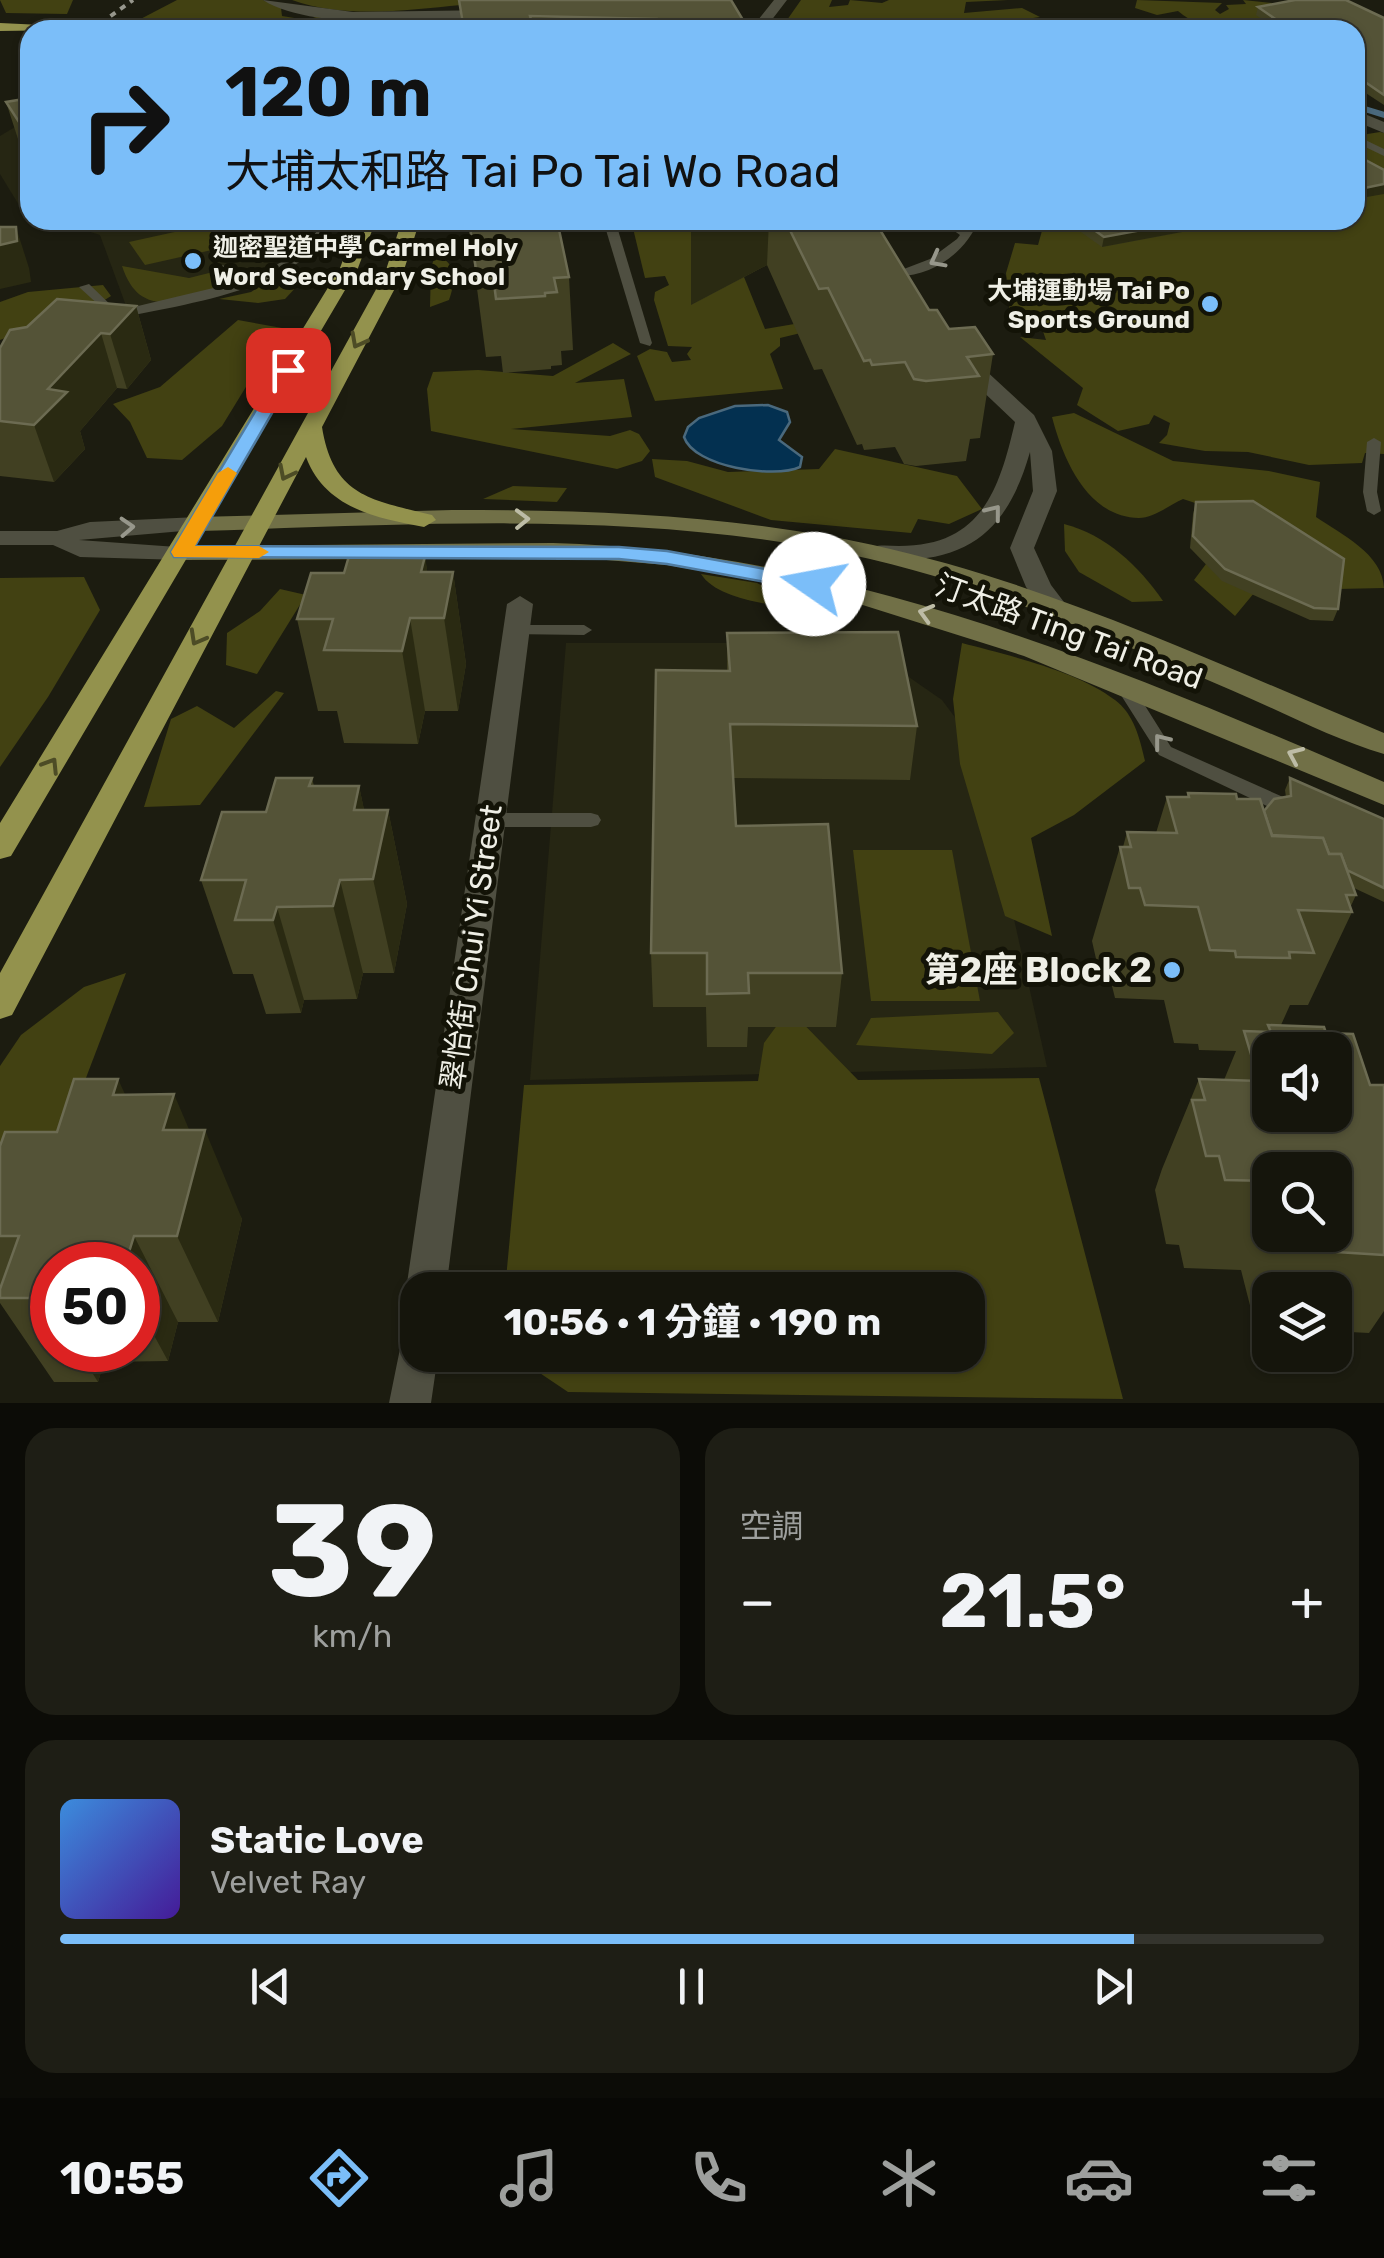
<!DOCTYPE html>
<html lang="zh-TW">
<meta charset="utf-8">
<style>
body{margin:0;font-family:Rubik,"Noto Sans TC",sans-serif;background:#1e1e15;color:#f1f3f6;height:100vh;display:flex;flex-direction:column;font-size:38px;white-space:nowrap}
*{box-sizing:border-box;margin:0}
p{font-size:32px;color:#9d9f9d}
.icon{flex:none;width:55px;height:55px;fill:none;stroke:currentColor;stroke-width:2;stroke-linecap:round;stroke-linejoin:round}
.map{position:relative;height:1403px;overflow:hidden}
.drawer{display:flex;flex-direction:column;gap:25px;padding:25px;background:#0c0c07;flex:1}
.drawer>*{flex:none}
.banner{position:absolute;left:20px;top:20px;width:1345px;height:210px;border-radius:30px;box-shadow:0 2px 8px #0004,0 0 0 2px #34342d;background:#7bbef9;color:#111;overflow:hidden}
.fabs{position:absolute;left:1252px;top:1032px;display:grid;gap:20px}
.fabs a{display:grid;place-items:center;width:100px;height:100px;border-radius:20px;background:#15150c;box-shadow:0 2px 8px #0004,0 0 0 2px #34342d;font-size:50px}
.speed{position:absolute;left:30px;top:1242px;display:flex;gap:20px;font-size:50px;font-weight:700;text-align:center}
.speed>*{display:grid;place-content:center;width:130px;height:130px;border-radius:50%;background:#15150c;box-shadow:0 2px 8px #0004,0 0 0 2px #34342d;line-height:1}
.speed .limit{border:15px solid #d22;background:#fff;color:#111}
.pin{position:absolute;display:grid;place-items:center;width:85px;height:85px;color:#fff;margin:-42px;border-radius:20px;box-shadow:0 5px 15px #0006}
.me{position:absolute;width:110px;margin:-55px;rotate:282deg;stroke-linejoin:round;filter:drop-shadow(0 0 8px #0008)}
.turn{display:flex;align-items:center;gap:35px;height:210px;padding:0 40px;font-size:45px}
.turn .icon{width:130px;height:130px;stroke-width:2.5}
.turn b{display:block;font-size:70px;line-height:85px}
.big{font-size:75px;font-weight:700;line-height:1.1}
.drawer .tile{flex:1;display:flex;flex-direction:column;justify-content:center;gap:15px;min-width:0;padding:0 35px;border-radius:30px;background:#1e1e15}
.drawer .dial{align-items:center;gap:0}
.dial b{font-size:130px;line-height:1}
.song{display:flex;align-items:center;gap:30px}
.cover{width:120px;height:120px;border-radius:15px;background:linear-gradient(135deg,hsl(210 70% 55%),hsl(260 70% 35%))}
.played{height:10px;border-radius:5px;background:linear-gradient(90deg,#7bbef9 85%,#34342d 85%)}
.keys{display:flex;justify-content:space-around;direction:ltr}
.heat{display:flex;justify-content:space-between;align-items:center;font-size:55px;direction:ltr}
.drawer .tiles{flex:1;display:grid;gap:25px;grid-template-columns:1fr 1fr}
.tile:last-child{grid-column:span 2}
.trip{position:absolute;left:400px;top:1272px;width:585px;height:100px;border-radius:30px;background:#15150c;box-shadow:0 2px 8px #0004,0 0 0 2px #34342d;font-weight:700;line-height:100px;text-align:center}
.tabs{display:flex;height:160px;justify-content:space-around;align-items:center;background:#080805;color:#9d9f9d}
.tabs .icon{width:70px;height:70px}
.tabs .on{color:#7bbef9}
.tabs b{font-size:45px;color:#f1f3f6}
.map>svg:first-child{display:block}
.built{fill:#262613}
.green{fill:#424112}
.water{fill:#033050;stroke:#4a697d;stroke-width:2.5}
.lines{fill:none;stroke-linecap:round;stroke-linejoin:round}
.stream{stroke:#4a697d;stroke-width:6}
.service{fill:#4f4f41;fill-rule:evenodd}
.minor{fill:#4f4f41;fill-rule:evenodd}
.secondary{fill:#717047;fill-rule:evenodd}
.primary{fill:#93924d;fill-rule:evenodd}
.rail{stroke:#97978d;stroke-width:4;stroke-dasharray:6 6;stroke-linecap:butt}
.wall{fill:#414022;fill-rule:evenodd}
.shaded-wall{fill:#2a2a12}
.building{fill:#545337;stroke:#6c6b52;stroke-width:2.5;fill-rule:evenodd}
.oneway{stroke:#97978b}
.oneway2{stroke:#4d4c26}
.oneway3{stroke:#bdbca6}
.route{fill:#7bbef9;stroke:#507ca2;stroke-width:2.5}
.slow{fill:#f59e0b}
.poi-dot{fill:#7bbef9;stroke:#131307;stroke-width:4}
.labels{text-anchor:middle;stroke-width:10;stroke-linejoin:round;paint-order:stroke}
.far-poi-label{font-size:25px;font-weight:bold;fill:#efefe6;stroke:#131307;text-anchor:start}
.street-label{font-size:30px;fill:#efefe6;stroke:#131307}
.near-poi-label{font-size:35px;font-weight:bold;fill:#efefe6;stroke:#131307;text-anchor:end}
</style>
<div class="map">
<svg width="1384" height="1403" viewBox="0 0 1384 1403">
<rect width="100%" height="100%" fill="#1c1c10"/>
<g class="built">
<polygon points="30,118 30,213 22,210 0,174 0,136"/>
<polygon points="53,220 318,220 317,227 298,247 254,275 128,311 100,235"/>
<polygon points="566,643 790,643 893,666 942,700 975,744 1047,1067 530,1080"/>
</g>
<g class="green">
<polygon points="0,0 73,0 67,14 6,13"/>
<polygon points="177,0 263,0 281,8 282,16 307,20 319,16 443,21 417,25 415,30 217,30 202,27 208,23 172,28 129,25"/>
<path d="M292 0H459L461 5C408 10 344 19 292 0Z"/>
<polygon points="801,0 832,0 829,7 848,5 850,0 882,3 889,0 1008,0 966,2 964,13 1022,8 1040,17 987,25 1044,20 1062,30 780,30"/>
<path d="M1137 0 1222 3 1215 10 1220 14 1229 9 1226 5 1246 4 1243 0 1290 5C1276 25 1265 39 1242 23 1216 31 1199 28 1178 11L1157 15 1135 8Z"/>
<polygon points="1380,132 1384,133 1384,454 1365,453 1362,463 1309,465 1248,452 1205,451 1159,443 1167,435 1170,423 1154,415 1149,424 1118,431 1077,405 1083,388 1020,337 1046,340 1038,317 1010,319 1006,273 1015,243 1038,245 1045,220 1355,220 1355,136"/>
<polygon points="229,220 235,220 252,241 145,265 129,242"/>
<polygon points="631,220 721,220 765,329 806,322 809,331 780,338 780,346 770,354 783,389 655,401 637,356 650,349 667,352 672,362 691,360 687,354 692,347 668,346 654,300 655,292 669,285 665,276 645,278"/>
<path d="M436 254C457 264 456 279 449 300L430 307 431 267Z"/>
<path d="M122 266 189 278 217 271 221 279 210 295C169 303 138 314 122 266Z"/>
<polygon points="274,277 300,283 285,299 258,303 219,299 251,292"/>
<polygon points="103,285 111,296 32,346 13,335 0,340 0,302 28,292"/>
<polygon points="238,320 282,328 222,426 182,460 147,458 130,422 113,404 160,387"/>
<polygon points="613,343 631,354 575,383 624,379 632,417 511,429 610,436 630,430 639,434 650,451 642,461 617,469 431,431 427,389 433,372 478,370 553,376"/>
<path d="M1074 413 1173 461 1269 471 1320 482 1316 517C1341 534 1383 554 1384 588L1337 589 1264 581 1235 616 1194 580 1209 560 1253 522 1183 499C1170 505 1153 518 1139 518 1087 517 1063 459 1052 417Z"/>
<polygon points="835,449 957,476 982,509 949,524 918,519 911,533 771,520 655,477 652,459 687,461 728,472 819,469"/>
<polygon points="513,486 567,488 557,502 483,499"/>
<path d="M1064 524C1106 535 1138 565 1163 601L1132 602 1079 572 1065 551Z"/>
<path d="M701 574 757 583 796 602 792 608C766 604 716 598 701 574Z"/>
<polygon points="84,577 100,610 48,697 0,767 0,578"/>
<polygon points="280,589 306,595 257,674 226,665 227,633 260,611"/>
<path d="M962 643C1007 655 1078 671 1115 700 1134 714 1140 739 1145 761L1074 815 1031 838 1052 936 1005 916 960 764 953 699Z"/>
<polygon points="276,691 284,693 200,805 144,807 171,719 197,706 234,728"/>
<polygon points="853,850 952,850 980,1001 871,1001"/>
<polygon points="126,973 21,1248 0,1265 0,1066 21,1035 84,987"/>
<polygon points="789,1009 858,1080 1039,1078 1123,1399 568,1392 513,1355 968,1355 968,1290 505,1290 524,1085 758,1081 764,1043"/>
<polygon points="998,1012 1014,1033 992,1054 856,1045 871,1018"/>
</g>
<path class="water" d="M735 406 768 405 787 412 790 422 779 440 802 457 800 467C774 479 694 467 684 437L688 427 699 418Z"/>
<g class="lines">
<polyline class="stream" points="1355,106 1384,115"/>
<g class="service">
<polygon points="1355,135 1384,149 1384,156 1355,142"/>
<path d="M324 220H336C331 229 326 239 319 246 270 294 179 305 114 319L79 287 89 284 117 311 230 284 215 269V265H223L240 280C276 267 305 254 324 220Z"/>
<polygon points="603,220 615,220 652,343 650,346 640,343"/>
<path d="M939 220H952L964 228 967 220H979C966 251 934 277 896 276V272L930 259 957 239 960 235Z"/>
<polygon points="1374,438 1381,442 1377,492 1381,511 1374,515 1367,511 1363,492 1367,442"/>
<polygon points="516,625 584,625 592,630 584,635 510,634 508,630"/>
<polygon points="1121,675 1127,677 1171,747 1283,797 1285,802 1283,807 1269,807 1159,755 1112,681"/>
<polygon points="489,813 591,813 598,815 601,820 598,825 591,827 489,827 482,825 479,820 482,815"/>
</g>
<g class="minor">
<path d="M263 0 353 12 495 10 502 14 495 18C435 20 313 32 263 0Z"/>
<polygon points="774,0 787,0 764,30 701,19 708,15 758,20"/>
<polygon points="1355,110 1384,122 1384,133 1355,121"/>
<path d="M961 354 983 368 1034 415 1052 451 1057 491 1034 548 1051 585 1070 610 1066 616H1048L1026 587 1010 548 1033 491 1030 452C1010 522 976 560 899 560 886 560 872 563 863 553 872 543 886 546 899 546 981 546 999 491 1015 422L954 364V356Z"/>
<polygon points="198,517 210,524 206,529 79,540 191,548 194,553 191,558 182,560 80,557 53,545 0,545 0,531 57,531 90,522"/>
<polygon points="520,596 533,604 446,1290 418,1290 418,1306 412,1304 406,1290 507,604"/>
<polygon points="418,1329 418,1355 438,1355 431,1403 389,1403 403,1334"/>
</g>
<g class="secondary">
<path d="M452 510C594 510 734 515 873 545 1051 584 1217 664 1384 733V754C1332 739 1281 711 1231 690 1133 648 1036 607 934 576 697 505 442 524 198 531L186 524 198 517Z"/>
<path d="M553 543C846 551 1119 668 1384 782V805L1024 656 850 601 762 581 667 565 582 558 182 560 170 553 182 546Z"/>
</g>
<g class="primary">
<polygon points="0,23 63,26 70,30 0,31"/>
<polygon points="358,220 376,220 358,268 11,856 0,859 0,823 340,268"/>
<path d="M402 220H420L403 273 322 427C333 497 372 500 432 515L436 520 424 527C376 518 325 508 306 457L12 1015 0 1019V973L385 273Z"/>
</g>
<g class="rail">
<polyline points="91,30 133,0"/>
<polyline points="26,71 30,68"/>
</g>
</g>
<g class="wall">
<polygon points="459,0 731,0 749,30 462,30"/>
<polygon points="1258,7 1384,18 1384,105 1355,86 1355,30 1277,30 1256,15"/>
<polygon points="30,98 30,160 19,142 6,102"/>
<polygon points="468,220 568,220 569,227 558,227 569,277 573,350 561,351 562,365 551,366 551,369 503,373 501,356 486,357"/>
<polygon points="696,220 874,220 929,310 949,329 993,354 980,438 970,439 966,461 916,466 904,464 895,447 864,450 862,444 857,445 822,369 814,370 767,265 691,305 691,227"/>
<polygon points="1064,220 1246,220 1102,247"/>
<polygon points="136,306 151,360 127,389 117,388 80,431 85,449 54,482 0,476 0,348"/>
<polygon points="1196,502 1338,609 1333,621 1310,620 1222,581 1190,548 1193,514"/>
<polygon points="425,556 427,572 453,572 466,664 458,711 425,711 418,744 344,743 337,711 318,711 297,619 344,573"/>
<polygon points="727,633 917,726 910,780 733,778 736,826 842,973 836,1027 748,1027 747,1047 707,1047 706,1007 653,1007 651,953 727,671"/>
<polygon points="312,778 314,786 359,786 364,810 388,810 407,904 394,973 363,973 357,999 304,1000 301,1013 266,1014 253,974 233,974 201,880 266,812"/>
<path d="M1290 778 1384 819V902L1354 888 1356 895 1350 908 1352 912 1308 1005H1290L1281 1025 1326 1033 1370 1085H1384V1311L1369 1333 1350 1332 1344 1341 1335 1340V1290H1270V1329H1256L1241 1270 1184 1268 1179 1245 1166 1244 1155 1190 1162 1169 1199 1079 1224 1080 1236 1051 1199 1050 1198 1044 1174 1043 1164 1000 1115 998 1111 982 1101 981 1092 941 1120 847H1123L1127 832 1156 833 1167 797H1187L1188 793 1237 799 1264 811 1286 797 1285 790ZM1270 1170H1335V1235H1270Z"/>
<path d="M125 1094 189 1130 242 1219 218 1322H178L168 1361 104 1362 98 1382H54L0 1303V1146L57 1132ZM52 1265H138V1350H52Z"/>
</g>
<g class="shaded-wall">
<polygon points="1384,184 1384,194 1355,199 1355,190"/>
<polygon points="705,220 769,220 767,265 691,305 691,227"/>
<polygon points="1196,220 1246,220 1102,247 1104,237"/>
<polygon points="0,224 4,244 16,227 29,268 31,282 0,289"/>
<polygon points="136,306 151,360 127,389 110,334"/>
<polygon points="101,333 117,388 80,431 85,449 54,482 34,425 48,389"/>
<polygon points="425,556 434,618 421,572"/>
<polygon points="453,572 466,664 458,711 444,618"/>
<polygon points="410,618 425,711 418,744 402,651"/>
<polygon points="359,786 376,865 388,810 407,904 394,973 373,879 354,810"/>
<polygon points="340,880 363,973 357,999 333,906"/>
<polygon points="277,907 304,1000 301,1013 273,920"/>
<polygon points="118,1079 160,1170 113,1095"/>
<polygon points="174,1094 199,1153 205,1130 242,1219 218,1322 177,1236 163,1130"/>
<polygon points="134,1236 178,1322 168,1361 138,1306 138,1265 125,1265"/>
<polygon points="52,1277 52,1311 45,1298"/>
<polygon points="78,1350 97,1350 104,1362 98,1382"/>
</g>
<g class="building">
<polygon points="459,0 731,0 749,30 661,30 657,19 530,16 534,30 464,30"/>
<polygon points="1295,0 1346,0 1384,18 1384,95 1355,75 1355,30 1291,30 1258,7"/>
<polygon points="30,98 30,139 6,102"/>
<polygon points="1360,157 1384,170 1384,184 1355,190 1355,158"/>
<polygon points="469,220 557,220 569,277 554,278 557,292 545,293 545,296 496,299 494,283 478,284"/>
<polygon points="696,220 705,220 691,227"/>
<polygon points="785,220 874,220 929,310 937,310 949,329 975,327 993,354 967,357 979,376 926,381 914,379 905,362 872,365 870,360 864,361 828,288 819,289"/>
<polygon points="1080,220 1196,220 1104,237"/>
<polygon points="0,227 16,227 17,241 0,245"/>
<polygon points="57,299 136,306 110,334 101,333 48,389 67,392 34,425 0,421 0,348 10,330 27,327"/>
<polygon points="1253,501 1344,559 1338,609 1314,608 1225,569 1193,536 1196,502"/>
<polygon points="349,556 425,556 421,572 453,572 444,618 410,618 402,651 324,650 333,619 297,619 311,573 344,573"/>
<polygon points="898,632 917,726 730,724 736,826 828,824 842,973 748,973 749,993 707,994 707,953 651,953 656,670 730,671 727,633"/>
<polygon points="276,778 312,778 309,786 359,786 354,810 388,810 373,879 340,880 333,906 277,907 273,920 235,920 246,880 201,880 222,812 266,812"/>
<polygon points="1290,778 1384,819 1384,888 1347,870 1341,854 1329,854 1323,838 1272,835 1264,811 1274,799 1291,796"/>
<polygon points="1188,793 1236,794 1237,799 1260,799 1272,836 1323,838 1329,854 1341,854 1356,895 1346,895 1352,912 1298,910 1314,953 1289,952 1290,958 1236,957 1235,951 1210,950 1198,907 1145,905 1140,888 1129,888 1120,847 1131,847 1127,832 1177,833 1167,797 1189,797"/>
<path d="M1268 1025 1324 1027 1326 1033 1353 1034 1370 1085H1384V1255L1337 1252 1335 1244 1305 1243 1303 1235H1335V1170H1270V1181L1225 1180 1219 1156H1206L1192 1100H1205L1199 1079 1259 1081 1244 1031 1271 1032ZM1270 1050H1335V1115H1270Z"/>
<polygon points="74,1079 118,1079 113,1095 174,1094 163,1130 205,1130 177,1236 134,1236 125,1265 52,1265 52,1277 45,1298 0,1298 0,1289 19,1236 0,1236 0,1146 5,1132 57,1132"/>
</g>
<defs><path id="oneway-chevron" d="M-2-3.5L2.5 0L-2 3.5" fill="none" stroke-width="1.6" stroke-linecap="round" stroke-linejoin="round" transform="scale(2.5)"/></defs>
<g class="oneway">
<use href="#oneway-chevron" transform="translate(937 260) rotate(152)"/>
<use href="#oneway-chevron" transform="translate(994 512) rotate(-52)"/>
<use href="#oneway-chevron" transform="translate(127 527) rotate(-3)"/>
<use href="#oneway-chevron" transform="translate(1161 741) rotate(-128)"/>
</g>
<g class="oneway2">
<use href="#oneway-chevron" transform="translate(358 341) rotate(118)"/>
<use href="#oneway-chevron" transform="translate(286 473) rotate(117)"/>
<use href="#oneway-chevron" transform="translate(197 638) rotate(119)"/>
<use href="#oneway-chevron" transform="translate(51 765) rotate(-58)"/>
</g>
<g class="oneway3">
<use href="#oneway-chevron" transform="translate(522 519) rotate(-1)"/>
<use href="#oneway-chevron" transform="translate(926 613) rotate(-164)"/>
<use href="#oneway-chevron" transform="translate(1295 755) rotate(-156)"/>
</g>
<polygon class="route" points="288,364 297,370 195,546 619,547 667,551 814,578 824,584 814,591 667,564 619,559 174,557 171,552 280,370"/>
<polygon class="slow" points="228,467 237,473 195,546 259,546 269,552 259,558 174,557 171,552 218,473"/>
<g class="poi-dot">
<circle cx="193" cy="261" r="10"/>
<circle cx="1210" cy="304" r="10"/>
<circle cx="1172" cy="970" r="10"/>
</g>
<g class="labels">
<g class="far-poi-label">
<text x="213" y="256">迦密聖道中學 Carmel Holy<tspan x="213" dy="29">Word Secondary School</tspan></text>
<text x="1190" y="299" text-anchor="end">大埔運動場 Tai Po<tspan x="1190" dy="29">Sports Ground</tspan></text>
</g>
<g class="street-label">
<text transform="translate(1069 632) rotate(20)" y="10">汀太路 Ting Tai Road</text>
<text transform="translate(472 947) rotate(-82)" y="10">翠怡街 Chui Yi Street</text>
</g>
<g class="near-poi-label">
<text x="1152" y="982">第2座 Block 2</text>
</g>
</g>
</svg>
<div class="fabs">
<a><svg class="icon" aria-label="sound" viewBox="0 0 24 24"><path d="M4 9h4l5-4v14l-5-4H4zM17 9q2 3 0 6"/></svg></a>
<a><svg class="icon" aria-label="search" viewBox="0 0 24 24"><circle cx="10" cy="10" r="6"/><path d="M15 15l6 6"/></svg></a>
<a><svg class="icon" aria-label="layers" viewBox="0 0 24 24"><path d="M12 4l9 5-9 5-9-5zM3 14l9 5 9-5"/></svg></a>
</div>
<div class="speed"><div class="limit">50</div></div>
<div class="pin" style="left:288px;top:370px;background:#d93025"><svg class="icon" aria-label="arrive" viewBox="0 0 24 24"><path d="M6 21V4h12l-3 4 3 4H6"/></svg></div>
<svg class="me" style="left:814px;top:584px" viewBox="-20 -20 40 40"><circle r="19" fill="#fff"/><path d="M0-13L10 11 0 6-10 11z" fill="#7bbef9"/></svg>
<div class="trip">10:56 · 1 分鐘 · 190 m</div>
<div class="banner">
<div class="turn"><svg class="icon" aria-label="right" viewBox="0 0 24 24"><path d="M7 20v-9h11M14 6l5 5-5 5"/></svg><div><b>120 m</b>大埔太和路 Tai Po Tai Wo Road</div></div>
</div>
</div>
<section class="drawer">
<div class="tiles">
<div class="tile dial"><b>39</b><p>km/h</p></div>
<div class="tile"><p>空調</p>
<div class="heat"><a>−</a><b class="big">21.5°</b><a>+</a></div>
</div>
<div class="tile">
<div class="song"><i class="cover"></i><div><b>Static Love</b><p>Velvet Ray</p></div></div>
<div class="played"></div>
<div class="keys"><svg class="icon" aria-label="previous" viewBox="0 0 24 24"><path d="M18 5L8 12l10 7zM5 5v14"/></svg><svg class="icon" aria-label="pause" viewBox="0 0 24 24"><path d="M8 5v14M16 5v14"/></svg><svg class="icon" aria-label="next" viewBox="0 0 24 24"><path d="M6 5l10 7-10 7zM19 5v14"/></svg></div>
</div>
</div>
</section>
<nav class="tabs">
<b>10:55</b>
<svg class="icon on" aria-label="directions" viewBox="0 0 24 24"><path d="M12 3l9 9-9 9-9-9zM9 14v-3h6M13 9l2 2-2 2"/></svg>
<svg class="icon" aria-label="music" viewBox="0 0 24 24"><path d="M9 18V5l10-2v13"/><circle cx="6" cy="18" r="3"/><circle cx="16" cy="16" r="3"/></svg>
<svg class="icon" aria-label="phone" viewBox="0 0 24 24"><path d="M5 4h4l2 5-3 2q2 4 5 5l2-3 5 2v4C11 20 4 13 5 4z"/></svg>
<svg class="icon" aria-label="climate" viewBox="0 0 24 24"><path d="M12 3v18M4 7l16 10M4 17L20 7"/></svg>
<svg class="icon" aria-label="car" viewBox="0 0 24 24"><path d="M5 17H2v-5l4-1 3-4h7l3 4 3 1v5h-3M9 17h6M6 11h13"/><circle cx="7" cy="17" r="2"/><circle cx="17" cy="17" r="2"/></svg>
<svg class="icon" aria-label="filters" viewBox="0 0 24 24"><path d="M4 7h16M4 17h16"/><circle cx="9" cy="7" r="2"/><circle cx="15" cy="17" r="2"/></svg>
</nav>
